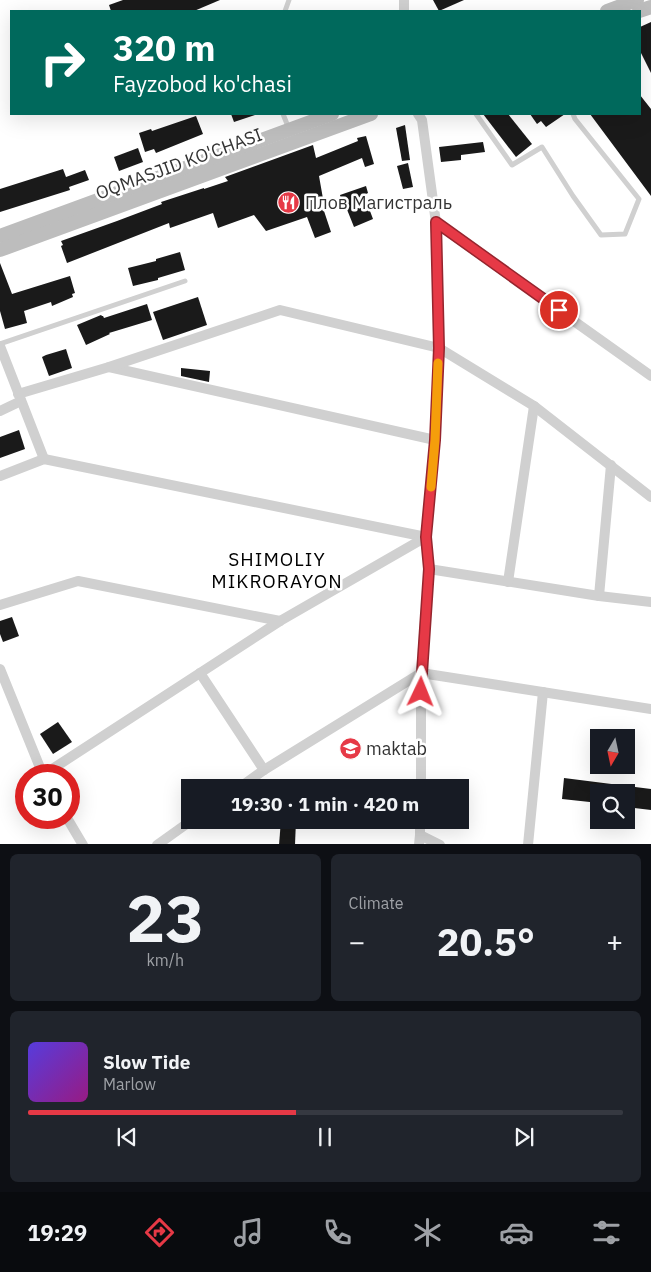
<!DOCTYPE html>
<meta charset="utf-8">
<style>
body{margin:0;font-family:"IBM Plex Sans",sans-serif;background:#20242c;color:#f1f3f6;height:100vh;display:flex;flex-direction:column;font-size:19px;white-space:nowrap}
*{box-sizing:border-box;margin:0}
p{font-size:16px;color:#9ea1a6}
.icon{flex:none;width:28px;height:28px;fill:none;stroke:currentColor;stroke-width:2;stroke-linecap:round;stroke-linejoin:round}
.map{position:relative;height:844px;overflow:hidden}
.panel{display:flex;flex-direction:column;gap:10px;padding:10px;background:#0d0f14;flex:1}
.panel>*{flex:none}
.guide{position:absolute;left:10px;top:10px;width:631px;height:105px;border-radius:0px;box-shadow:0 5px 20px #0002;background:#00695c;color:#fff;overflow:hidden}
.needle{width:32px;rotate:189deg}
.controls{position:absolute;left:590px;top:729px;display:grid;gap:10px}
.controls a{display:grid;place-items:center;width:45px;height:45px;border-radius:0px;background:#171b24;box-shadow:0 5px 20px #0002;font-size:25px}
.speed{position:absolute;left:15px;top:764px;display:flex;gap:10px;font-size:25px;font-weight:700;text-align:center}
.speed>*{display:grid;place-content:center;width:65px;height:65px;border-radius:50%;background:#171b24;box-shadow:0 5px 20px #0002;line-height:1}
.speed .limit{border:8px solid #d22;background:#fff;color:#111}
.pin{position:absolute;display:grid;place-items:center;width:42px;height:42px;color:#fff;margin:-21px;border:2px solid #fff;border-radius:50%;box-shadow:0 1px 5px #0007}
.me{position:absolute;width:55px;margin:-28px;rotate:2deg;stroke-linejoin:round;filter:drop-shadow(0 0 4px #0008)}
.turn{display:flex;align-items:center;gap:18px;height:105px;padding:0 20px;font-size:22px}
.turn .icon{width:65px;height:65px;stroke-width:2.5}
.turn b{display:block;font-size:35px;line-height:42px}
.big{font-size:38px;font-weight:700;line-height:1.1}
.panel .card{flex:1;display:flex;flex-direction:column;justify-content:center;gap:8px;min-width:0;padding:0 18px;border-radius:8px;background:#20242c}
.panel .dial{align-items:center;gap:0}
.dial b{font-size:65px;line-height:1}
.song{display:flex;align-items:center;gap:15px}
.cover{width:60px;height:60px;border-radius:8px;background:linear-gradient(135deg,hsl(250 70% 55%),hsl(310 70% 35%))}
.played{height:5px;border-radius:2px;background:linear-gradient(90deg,#e63946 45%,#363941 45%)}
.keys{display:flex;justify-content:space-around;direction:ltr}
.heat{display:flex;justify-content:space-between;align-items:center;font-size:28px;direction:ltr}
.panel .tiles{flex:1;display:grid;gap:10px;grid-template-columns:1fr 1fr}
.card:last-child{grid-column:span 2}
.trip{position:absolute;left:181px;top:779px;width:288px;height:50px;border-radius:0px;background:#171b24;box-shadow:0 5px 20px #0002;font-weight:700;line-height:50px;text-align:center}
.dock{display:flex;height:80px;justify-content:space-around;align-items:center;background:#090b0e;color:#9ea1a6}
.dock .icon{width:35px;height:35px}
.dock .active{color:#e63946}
.dock b{font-size:22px;color:#f1f3f6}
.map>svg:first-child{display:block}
.building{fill:#1a1a1a}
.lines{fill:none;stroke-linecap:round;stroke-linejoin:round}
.service{stroke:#d0d0d0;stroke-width:5}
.minor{stroke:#d0d0d0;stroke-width:10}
.secondary{stroke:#bdbdbd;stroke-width:14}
.route-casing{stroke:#96252e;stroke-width:12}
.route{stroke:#e63946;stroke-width:9}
.slow{stroke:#f59e0b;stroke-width:9}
.labels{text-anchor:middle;stroke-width:5;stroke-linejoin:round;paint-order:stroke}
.street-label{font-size:18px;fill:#333;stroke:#fff}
.poi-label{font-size:18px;fill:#333;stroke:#fff;text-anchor:start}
.neighbourhood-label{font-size:19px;letter-spacing:1px;fill:#000;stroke:#fff}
</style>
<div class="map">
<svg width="651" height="845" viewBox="0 0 651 845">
<rect width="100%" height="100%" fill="#fff"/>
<g class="building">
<polygon points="123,0 220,0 194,11 111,11 109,5"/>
<polygon points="433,0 464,0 439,11"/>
<polygon points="651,22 651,73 640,51 640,27"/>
<polygon points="640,95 651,109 651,196 590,114 640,114"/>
<polygon points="231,114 255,114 255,115 234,122"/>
<polygon points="483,114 508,114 532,144 516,157"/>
<polygon points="530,114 565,114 546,127 541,121 537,124"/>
<polygon points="196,116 203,134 156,153 154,149 145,152 139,133 151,129 152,131"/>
<polygon points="405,125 410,160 402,161 396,128"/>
<polygon points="366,136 374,164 365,167 362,158 319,176 325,210 324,211 331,232 315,238 307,217 266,231 254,215 218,228 213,213 170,228 169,223 67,263 61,246 63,245 61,241 117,221 162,204 161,202 204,188 204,189 228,181 225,177 313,145 316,158 358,141 357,138"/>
<polygon points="483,142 485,152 461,155 461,160 441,162 439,147"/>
<polygon points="138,148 143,162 119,171 114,157"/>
<polygon points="408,163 413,187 403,189 397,166"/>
<polygon points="63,169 66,177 85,170 89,180 69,187 70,190 0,212 0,189"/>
<polygon points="366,186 368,193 364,195 373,219 354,227 344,202 342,203 340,195"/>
<polygon points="180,252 185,270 158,278 158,280 133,286 128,268 156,261 156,259"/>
<polygon points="0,263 12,294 70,276 75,293 72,294 73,297 52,306 51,302 24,311 27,323 5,329 0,311"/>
<polygon points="198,297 207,325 163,340 153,312"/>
<polygon points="147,304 152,320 109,333 110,334 86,345 77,325 101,315 102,316 103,316 104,318"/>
<polygon points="66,349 72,368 49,376 42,357 46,355"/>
<polygon points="181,368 210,371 209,382 181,376"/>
<polygon points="19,430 25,449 0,458 0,437"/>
<polygon points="12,617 19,636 3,642 0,634 0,621"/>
<polygon points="58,722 72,742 53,754 40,734"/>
<polygon points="564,778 651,789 651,810 626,807 626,792 599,792 599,803 562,799"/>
<polygon points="281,820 296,820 295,845 279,845"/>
<polygon points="317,820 349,820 349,828 317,826"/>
</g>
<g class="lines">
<g class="service">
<polyline points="285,11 289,0"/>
<polyline points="283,114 289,129"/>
<polyline points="476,114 512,165 542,147 573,196 601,235 625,234 639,199 575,119 573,114"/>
<polyline points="0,344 185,281"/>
</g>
<g class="minor">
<polyline points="404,11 404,0"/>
<polyline points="418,114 422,120 436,223 439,348 435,440 426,537 429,569 421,673 421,788"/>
<polyline points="436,223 651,376"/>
<polyline points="0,346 44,459"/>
<polyline points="109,367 435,440"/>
<polyline points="18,394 109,367 280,310 439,348 534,406 651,497"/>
<polyline points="0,411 21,401"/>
<polyline points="0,476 44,459 426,537"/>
<polyline points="429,569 599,596 651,602"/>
<polyline points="508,582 534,406"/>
<polyline points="599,596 611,465"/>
<polyline points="0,605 78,581 280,621"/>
<polyline points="0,669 43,775"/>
<polyline points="200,673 264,770"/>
<polyline points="421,673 651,709"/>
<polyline points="43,775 280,621 426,537"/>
<polyline points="239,788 264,770 421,673"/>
<polyline points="67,818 83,845"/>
<polyline points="420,835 440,845"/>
<polyline points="157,845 192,820"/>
<polyline points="419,845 420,835 420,820"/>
<polyline points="528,845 543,692"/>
</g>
<g class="secondary">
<polyline points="607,11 637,0"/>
<polyline points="639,11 651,7"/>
<polyline points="0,236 332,114"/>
<polyline points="0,250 371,114"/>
</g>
</g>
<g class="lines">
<defs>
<polyline id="route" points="421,692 422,673 429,569 426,537 435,440 439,348 436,222 559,310"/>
</defs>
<use href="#route" class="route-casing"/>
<use href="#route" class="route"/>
<polyline class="slow" points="431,487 435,440 438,363"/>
</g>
<defs>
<symbol id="restaurant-disc" viewBox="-11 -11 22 22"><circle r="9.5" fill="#e63946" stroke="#fff"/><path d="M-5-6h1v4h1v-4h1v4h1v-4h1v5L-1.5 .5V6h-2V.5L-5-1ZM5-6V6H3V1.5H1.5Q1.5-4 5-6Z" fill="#fff"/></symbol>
<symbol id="school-disc" viewBox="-11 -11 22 22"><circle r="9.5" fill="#e63946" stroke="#fff"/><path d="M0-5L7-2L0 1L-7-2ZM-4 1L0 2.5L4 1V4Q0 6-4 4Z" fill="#fff"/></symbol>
</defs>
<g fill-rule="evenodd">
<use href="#restaurant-disc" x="276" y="190" width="25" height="25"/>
<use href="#school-disc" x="338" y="736" width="25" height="25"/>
</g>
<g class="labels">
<g class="street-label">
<text transform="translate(179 164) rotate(-20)" y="6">OQMASJID KO'CHASI</text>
</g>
<g class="poi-label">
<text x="305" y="209">Плов Магистраль</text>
<text x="366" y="755">maktab</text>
</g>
<g class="neighbourhood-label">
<text x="277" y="566">SHIMOLIY<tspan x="277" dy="22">MIKRORAYON</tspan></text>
</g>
</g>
</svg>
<div class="controls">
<a><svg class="needle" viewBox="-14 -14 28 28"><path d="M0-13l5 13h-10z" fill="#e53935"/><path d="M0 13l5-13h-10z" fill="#9ea1a6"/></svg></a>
<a><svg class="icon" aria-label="search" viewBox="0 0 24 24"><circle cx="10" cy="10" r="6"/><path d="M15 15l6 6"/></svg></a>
</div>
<div class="speed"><div class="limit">30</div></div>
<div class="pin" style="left:559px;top:310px;background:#d93025"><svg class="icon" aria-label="arrive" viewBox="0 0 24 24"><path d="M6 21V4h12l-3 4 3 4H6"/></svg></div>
<svg class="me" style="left:421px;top:692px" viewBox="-20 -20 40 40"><path d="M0-17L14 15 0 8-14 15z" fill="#e63946" stroke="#fff" stroke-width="4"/></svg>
<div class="trip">19:30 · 1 min · 420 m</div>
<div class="guide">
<div class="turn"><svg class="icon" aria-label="right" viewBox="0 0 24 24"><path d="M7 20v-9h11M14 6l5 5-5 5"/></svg><div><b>320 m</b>Fayzobod ko'chasi</div></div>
</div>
</div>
<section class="panel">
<div class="tiles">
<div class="card dial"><b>23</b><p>km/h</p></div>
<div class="card"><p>Climate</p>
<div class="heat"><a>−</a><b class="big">20.5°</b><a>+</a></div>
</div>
<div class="card">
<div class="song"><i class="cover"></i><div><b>Slow Tide</b><p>Marlow</p></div></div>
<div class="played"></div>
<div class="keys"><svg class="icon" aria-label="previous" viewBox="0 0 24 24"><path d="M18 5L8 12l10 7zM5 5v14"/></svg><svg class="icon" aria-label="pause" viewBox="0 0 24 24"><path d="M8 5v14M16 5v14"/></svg><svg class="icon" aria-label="next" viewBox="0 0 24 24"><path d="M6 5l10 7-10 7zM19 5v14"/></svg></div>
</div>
</div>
</section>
<nav class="dock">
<b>19:29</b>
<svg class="icon active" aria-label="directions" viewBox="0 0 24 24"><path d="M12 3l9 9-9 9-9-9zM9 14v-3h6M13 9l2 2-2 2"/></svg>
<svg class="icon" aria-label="music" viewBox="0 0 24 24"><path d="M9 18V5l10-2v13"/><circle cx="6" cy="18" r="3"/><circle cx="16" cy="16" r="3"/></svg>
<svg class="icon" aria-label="phone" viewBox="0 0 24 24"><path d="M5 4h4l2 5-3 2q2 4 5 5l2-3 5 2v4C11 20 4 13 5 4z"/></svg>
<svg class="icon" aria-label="climate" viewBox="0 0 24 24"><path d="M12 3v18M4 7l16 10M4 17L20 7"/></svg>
<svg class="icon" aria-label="car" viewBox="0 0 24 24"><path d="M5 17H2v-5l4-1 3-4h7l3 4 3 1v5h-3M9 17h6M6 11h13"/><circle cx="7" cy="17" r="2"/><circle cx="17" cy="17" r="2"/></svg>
<svg class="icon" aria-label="filters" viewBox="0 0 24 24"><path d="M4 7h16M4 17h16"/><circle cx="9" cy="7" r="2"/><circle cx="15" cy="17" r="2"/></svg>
</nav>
